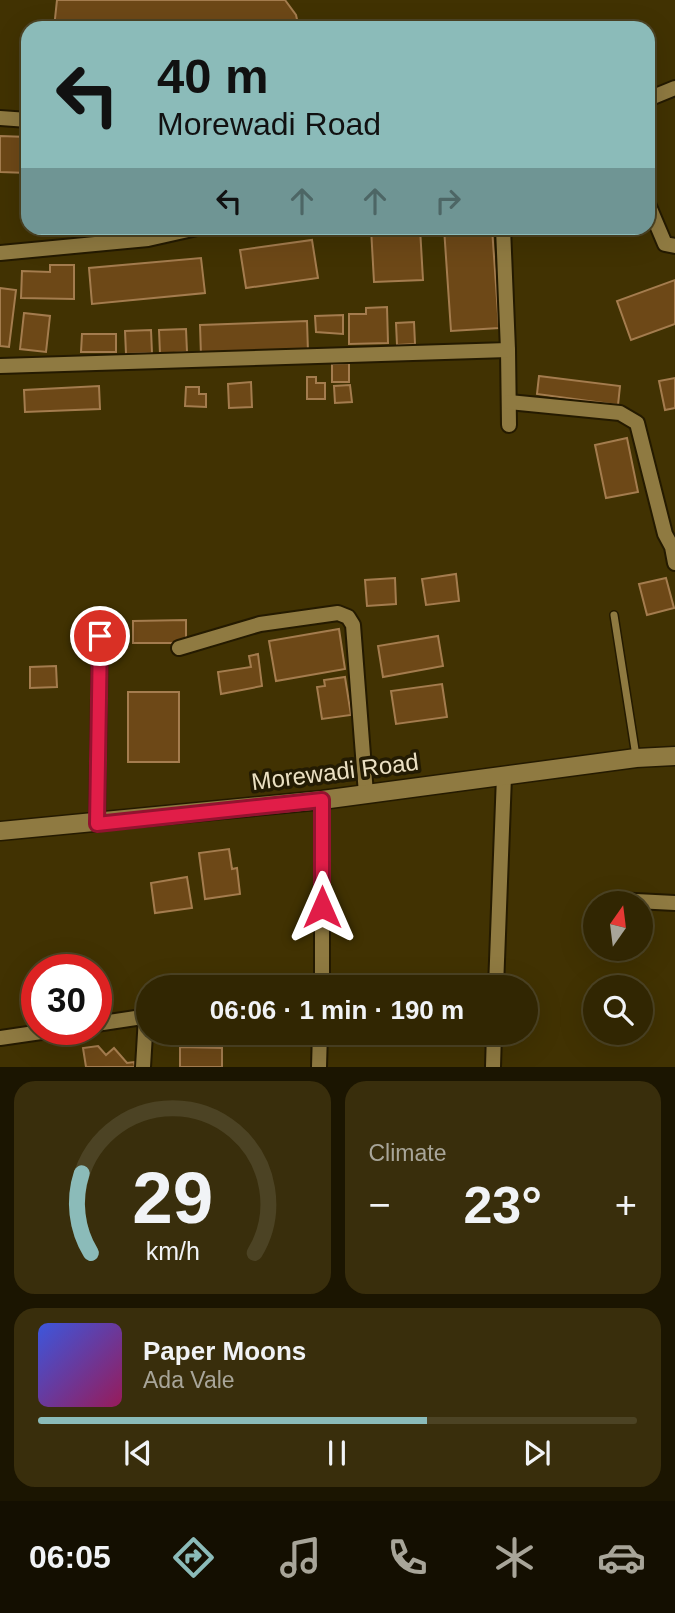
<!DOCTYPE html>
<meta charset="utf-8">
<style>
body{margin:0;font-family:Helvetica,sans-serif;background:#392e0c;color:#f1f3f6;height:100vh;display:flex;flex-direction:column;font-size:26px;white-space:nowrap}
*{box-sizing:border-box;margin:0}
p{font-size:23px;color:#a8a599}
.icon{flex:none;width:38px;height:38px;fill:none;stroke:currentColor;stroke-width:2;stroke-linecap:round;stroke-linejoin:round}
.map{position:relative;height:1067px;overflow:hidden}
.side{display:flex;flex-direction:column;gap:14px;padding:14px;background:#1b1501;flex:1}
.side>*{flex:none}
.banner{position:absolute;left:21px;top:21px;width:634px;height:214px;border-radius:21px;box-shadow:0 7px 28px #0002,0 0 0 2px #4c4324;background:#8bbbb9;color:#111;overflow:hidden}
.needle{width:46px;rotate:14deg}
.controls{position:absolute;left:583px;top:891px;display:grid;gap:14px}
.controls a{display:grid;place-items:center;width:70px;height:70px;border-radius:50%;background:#312602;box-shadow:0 7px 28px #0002,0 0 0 2px #4c4324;font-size:35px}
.speed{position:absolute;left:21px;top:954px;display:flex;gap:14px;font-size:35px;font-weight:700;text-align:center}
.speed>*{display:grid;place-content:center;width:91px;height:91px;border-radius:50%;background:#312602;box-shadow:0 7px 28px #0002,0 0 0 2px #4c4324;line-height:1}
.speed .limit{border:10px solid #d22;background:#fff;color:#111}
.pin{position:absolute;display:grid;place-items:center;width:60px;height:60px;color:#fff;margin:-30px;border:4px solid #fff;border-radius:50%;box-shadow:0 2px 7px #0007}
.me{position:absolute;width:77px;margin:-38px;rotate:0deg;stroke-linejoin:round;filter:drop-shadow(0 0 5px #0008)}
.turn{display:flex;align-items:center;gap:24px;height:147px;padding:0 21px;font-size:32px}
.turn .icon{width:91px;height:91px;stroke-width:2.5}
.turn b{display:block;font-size:49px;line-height:60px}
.lanes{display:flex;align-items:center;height:66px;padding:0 21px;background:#0003;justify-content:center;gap:35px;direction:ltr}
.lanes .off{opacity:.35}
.big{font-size:52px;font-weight:600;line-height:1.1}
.side .widget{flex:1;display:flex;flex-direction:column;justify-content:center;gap:10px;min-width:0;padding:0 24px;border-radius:21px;background:#392e0c}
.side .dial{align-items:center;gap:0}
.dial svg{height:182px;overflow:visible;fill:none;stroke:#4c4324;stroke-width:7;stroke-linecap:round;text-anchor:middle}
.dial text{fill:#f1f3f6;stroke:none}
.song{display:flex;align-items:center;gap:21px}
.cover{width:84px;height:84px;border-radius:10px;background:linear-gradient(135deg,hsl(230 70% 55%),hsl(330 70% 35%))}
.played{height:7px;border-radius:4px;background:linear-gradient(90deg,#8bbbb9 65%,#4c4324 65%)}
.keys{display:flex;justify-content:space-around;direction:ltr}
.heat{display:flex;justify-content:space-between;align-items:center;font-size:38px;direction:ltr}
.side .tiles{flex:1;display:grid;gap:14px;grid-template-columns:1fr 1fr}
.widget:last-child{grid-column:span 2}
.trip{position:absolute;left:136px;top:975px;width:402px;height:70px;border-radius:35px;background:#312602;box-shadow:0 7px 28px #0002,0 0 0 2px #4c4324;font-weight:600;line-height:70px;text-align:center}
.dock{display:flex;height:112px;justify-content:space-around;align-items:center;background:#140f01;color:#a8a599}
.dock .icon{width:49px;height:49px}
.dock .selected{color:#8bbbb9}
.dock b{font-size:32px;color:#f1f3f6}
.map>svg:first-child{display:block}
.building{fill:#6d4817;stroke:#a47c4e;stroke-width:2}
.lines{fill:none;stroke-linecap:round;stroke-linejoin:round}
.service-casing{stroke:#241a00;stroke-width:10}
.minor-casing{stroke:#241a00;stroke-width:18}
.secondary-casing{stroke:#241a00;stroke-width:21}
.service{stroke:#8f7a41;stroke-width:7}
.minor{stroke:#8f7a41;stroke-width:14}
.secondary{stroke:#8f7a41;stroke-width:18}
.route-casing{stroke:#92132f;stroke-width:18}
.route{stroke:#e11d48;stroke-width:12}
.labels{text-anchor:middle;stroke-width:7;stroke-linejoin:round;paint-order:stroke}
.street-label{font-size:24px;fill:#ebe0c3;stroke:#231b03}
</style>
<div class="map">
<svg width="675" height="1067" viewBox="0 0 675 1067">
<rect width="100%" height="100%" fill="#413202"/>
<g class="building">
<polygon points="57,0 285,0 296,15 299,28 54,28"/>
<polygon points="0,136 28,137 28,173 0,172"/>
<polygon points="371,228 420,228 423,280 374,282"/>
<polygon points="444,228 492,228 499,328 451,331"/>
<polygon points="312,240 318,278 246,288 240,250"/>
<polygon points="201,258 205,293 92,304 89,268"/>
<polygon points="50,265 74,265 74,299 21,298 22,271 50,272"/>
<polygon points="675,280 675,324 631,340 617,301"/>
<polygon points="0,288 16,290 9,347 0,346"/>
<polygon points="387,307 388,343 349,344 349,314 366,314 366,308"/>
<polygon points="24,313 50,316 46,352 20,349"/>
<polygon points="343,315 343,334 316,332 315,316"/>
<polygon points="307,321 308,352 201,356 200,325"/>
<polygon points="414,322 415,344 397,345 396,323"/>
<polygon points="186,329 187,352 160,354 159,330"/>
<polygon points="151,330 152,353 126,354 125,331"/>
<polygon points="82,334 116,334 116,352 81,352"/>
<polygon points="349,363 349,382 332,382 332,364"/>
<polygon points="539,376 620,386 618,405 537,394"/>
<polygon points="307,377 316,377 316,383 325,383 325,399 307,399"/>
<polygon points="675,378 675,408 665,410 659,381"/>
<polygon points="251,382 252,407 229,408 228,384"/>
<polygon points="350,385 352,402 335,403 334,386"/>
<polygon points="99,386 100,409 25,412 24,390"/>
<polygon points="186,387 199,387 199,394 206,394 206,407 185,406"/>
<polygon points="627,438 638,492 606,498 595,445"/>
<polygon points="456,574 459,601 426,605 422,579"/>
<polygon points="395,578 396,604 367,606 365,580"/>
<polygon points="666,578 674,608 647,615 639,584"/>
<polygon points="186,620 186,643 133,643 133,621"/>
<polygon points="339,629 345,669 276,681 269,641"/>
<polygon points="438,636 443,666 383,677 378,646"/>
<polygon points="258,654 262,686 221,694 218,672 251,667 249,656"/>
<polygon points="56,666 57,687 30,688 30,667"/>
<polygon points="345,677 351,715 322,719 317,687 325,686 324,680"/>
<polygon points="442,684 447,717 396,724 391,691"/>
<rect x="128" y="692" width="51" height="70"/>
<polygon points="229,849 232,869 237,868 240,894 205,899 199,853"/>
<polygon points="187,877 192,908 155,913 151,883"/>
<polygon points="98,1046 106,1055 114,1048 127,1063 134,1062 135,1067 86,1067 83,1048"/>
<polygon points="180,1047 222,1048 222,1067 180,1067"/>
</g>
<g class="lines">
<defs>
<polyline id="service" points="614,615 636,756"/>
<g id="minor">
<polyline points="648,99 675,88"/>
<polyline points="0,118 28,120"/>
<polyline points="648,204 665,244 675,246"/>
<polyline points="0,253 148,239 197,228"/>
<polyline points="508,350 509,425"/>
<polyline points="0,366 508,350 503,228"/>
<polyline points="509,402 620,413 637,423 665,534 672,547 675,563"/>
<polyline points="179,648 260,624 338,613 348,617 353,625 366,794"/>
<polyline points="97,824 100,636"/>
<polyline points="616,900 675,903"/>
<polyline points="322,987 322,800"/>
<polyline points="496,987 504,776"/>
<polyline points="96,1024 149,1016"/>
<polyline points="0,1038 62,1029"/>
<polyline points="143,1067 146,1017"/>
<polyline points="319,1067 320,1032"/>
<polyline points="493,1067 494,1032"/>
</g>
<polyline id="secondary" points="0,831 322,800 636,758 675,756"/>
</defs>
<use href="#service" class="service-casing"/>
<use href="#minor" class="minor-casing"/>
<use href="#secondary" class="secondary-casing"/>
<use href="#service" class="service"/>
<use href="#minor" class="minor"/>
<use href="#secondary" class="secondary"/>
</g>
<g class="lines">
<defs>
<polyline id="route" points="100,636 97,824 322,800 322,907"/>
</defs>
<use href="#route" class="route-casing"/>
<use href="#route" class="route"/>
</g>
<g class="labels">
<g class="street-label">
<text transform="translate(335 772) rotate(-7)" y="8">Morewadi Road</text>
</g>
</g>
</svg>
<div class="controls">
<a><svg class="needle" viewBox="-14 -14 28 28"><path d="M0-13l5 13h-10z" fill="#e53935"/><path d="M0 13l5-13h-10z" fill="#a8a599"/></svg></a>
<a><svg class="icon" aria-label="search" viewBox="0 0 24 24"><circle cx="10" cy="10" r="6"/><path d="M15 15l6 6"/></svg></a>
</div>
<div class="speed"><div class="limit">30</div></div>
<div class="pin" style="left:100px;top:636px;background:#d93025"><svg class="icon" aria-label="arrive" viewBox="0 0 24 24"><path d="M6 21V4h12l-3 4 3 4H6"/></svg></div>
<svg class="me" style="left:322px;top:907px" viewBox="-20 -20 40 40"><path d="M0-17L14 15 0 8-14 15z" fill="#e11d48" stroke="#fff" stroke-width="4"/></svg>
<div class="trip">06:06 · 1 min · 190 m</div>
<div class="banner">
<div class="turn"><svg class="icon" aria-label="left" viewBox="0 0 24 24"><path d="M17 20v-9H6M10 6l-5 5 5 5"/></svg><div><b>40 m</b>Morewadi Road</div></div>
<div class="lanes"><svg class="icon" aria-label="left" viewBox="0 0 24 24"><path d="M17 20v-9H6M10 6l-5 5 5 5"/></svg><svg class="icon off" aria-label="ahead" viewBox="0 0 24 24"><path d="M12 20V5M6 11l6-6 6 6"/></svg><svg class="icon off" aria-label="ahead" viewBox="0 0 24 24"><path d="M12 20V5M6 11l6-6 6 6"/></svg><svg class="icon off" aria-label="right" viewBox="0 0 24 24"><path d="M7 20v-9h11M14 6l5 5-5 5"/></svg></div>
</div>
</div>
<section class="side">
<div class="tiles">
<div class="widget dial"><svg viewBox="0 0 100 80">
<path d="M14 69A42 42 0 1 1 86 69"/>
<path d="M14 69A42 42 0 0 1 10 34" stroke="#8bbbb9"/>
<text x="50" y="56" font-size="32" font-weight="700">29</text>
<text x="50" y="72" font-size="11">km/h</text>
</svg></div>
<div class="widget"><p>Climate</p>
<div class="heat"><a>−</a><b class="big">23°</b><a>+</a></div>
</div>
<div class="widget">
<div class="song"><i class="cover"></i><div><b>Paper Moons</b><p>Ada Vale</p></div></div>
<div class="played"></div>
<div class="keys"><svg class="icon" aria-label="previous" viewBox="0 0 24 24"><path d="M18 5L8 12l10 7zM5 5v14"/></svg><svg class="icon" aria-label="pause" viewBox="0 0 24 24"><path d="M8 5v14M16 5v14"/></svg><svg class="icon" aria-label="next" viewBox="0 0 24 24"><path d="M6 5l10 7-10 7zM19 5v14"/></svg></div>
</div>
</div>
</section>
<nav class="dock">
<b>06:05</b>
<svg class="icon selected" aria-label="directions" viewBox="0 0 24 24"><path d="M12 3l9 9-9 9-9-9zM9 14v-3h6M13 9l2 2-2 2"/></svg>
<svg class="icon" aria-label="music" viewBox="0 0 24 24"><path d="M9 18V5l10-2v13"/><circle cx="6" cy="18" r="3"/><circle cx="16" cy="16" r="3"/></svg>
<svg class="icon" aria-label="phone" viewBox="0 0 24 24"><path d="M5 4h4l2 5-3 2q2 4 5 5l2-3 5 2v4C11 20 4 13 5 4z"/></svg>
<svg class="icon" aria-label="climate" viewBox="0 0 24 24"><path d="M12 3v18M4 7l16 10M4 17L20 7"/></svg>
<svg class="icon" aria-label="car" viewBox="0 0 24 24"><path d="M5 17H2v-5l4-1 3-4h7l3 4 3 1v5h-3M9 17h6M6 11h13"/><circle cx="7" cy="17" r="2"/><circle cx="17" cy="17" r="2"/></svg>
</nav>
